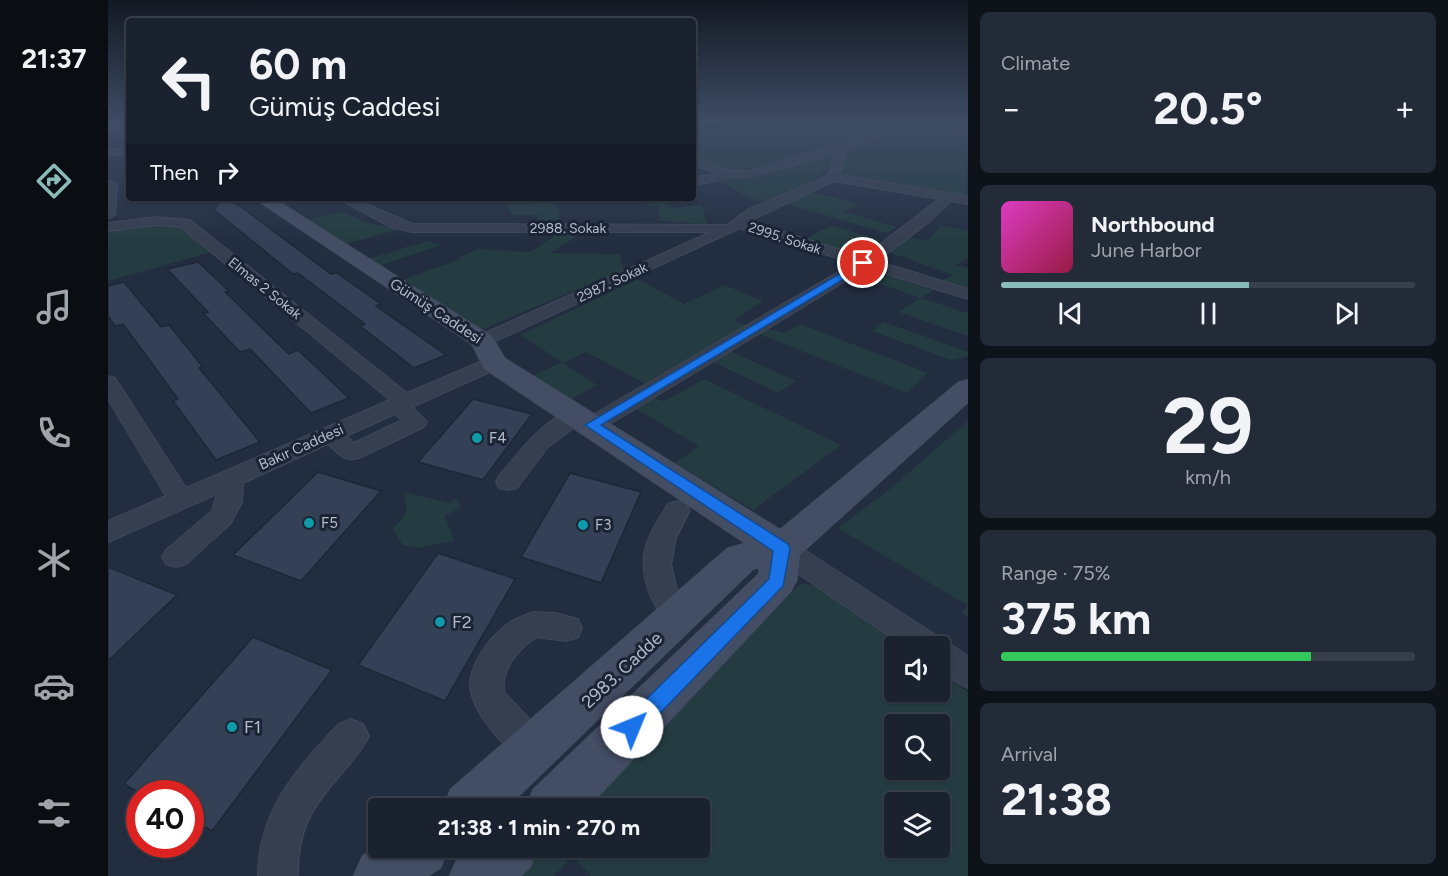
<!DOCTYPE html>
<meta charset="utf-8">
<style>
body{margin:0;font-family:Figtree,sans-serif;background:#232a38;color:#f1f3f6;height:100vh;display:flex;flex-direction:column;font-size:22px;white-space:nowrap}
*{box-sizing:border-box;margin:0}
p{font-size:20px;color:#9fa4ab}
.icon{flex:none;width:33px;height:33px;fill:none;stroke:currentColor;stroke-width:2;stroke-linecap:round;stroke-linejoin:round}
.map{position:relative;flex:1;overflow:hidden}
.side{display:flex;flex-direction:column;gap:12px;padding:12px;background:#0e131a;width:480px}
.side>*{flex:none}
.banner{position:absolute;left:18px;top:18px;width:570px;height:183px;border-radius:6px;box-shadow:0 2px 4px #0004,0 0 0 2px #383f4c;background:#1a2230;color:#f1f3f6;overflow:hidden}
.fabs{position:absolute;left:776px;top:636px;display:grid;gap:12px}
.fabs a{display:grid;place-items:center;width:66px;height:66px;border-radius:6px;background:#1a2230;box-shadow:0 2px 4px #0004,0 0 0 2px #383f4c;font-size:30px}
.speed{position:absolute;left:18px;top:780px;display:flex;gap:12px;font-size:30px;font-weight:700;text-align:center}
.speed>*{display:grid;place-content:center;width:78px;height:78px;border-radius:50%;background:#1a2230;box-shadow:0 2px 4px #0004,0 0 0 2px #383f4c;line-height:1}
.speed .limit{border:9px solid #d22;background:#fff;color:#111}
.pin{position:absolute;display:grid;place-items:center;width:51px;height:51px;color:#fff;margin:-26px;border:3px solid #fff;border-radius:50%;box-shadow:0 2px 6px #0007}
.me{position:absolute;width:66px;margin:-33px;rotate:45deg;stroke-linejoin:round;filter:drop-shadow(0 0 4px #0008)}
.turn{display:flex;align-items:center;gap:21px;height:126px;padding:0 24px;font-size:27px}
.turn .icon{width:78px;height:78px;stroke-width:2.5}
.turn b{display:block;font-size:42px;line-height:51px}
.then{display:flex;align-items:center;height:57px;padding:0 24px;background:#0003;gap:12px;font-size:22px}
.big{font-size:45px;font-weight:700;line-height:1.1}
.side .widget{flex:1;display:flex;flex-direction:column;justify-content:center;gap:9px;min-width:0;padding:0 21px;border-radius:9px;background:#232a38}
.side .dial{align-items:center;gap:0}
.dial b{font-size:78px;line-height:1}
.song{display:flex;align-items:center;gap:18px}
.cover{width:72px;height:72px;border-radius:9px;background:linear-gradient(135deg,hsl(310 70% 55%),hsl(340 70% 35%))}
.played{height:6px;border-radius:3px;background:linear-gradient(90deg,#8bbbb9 60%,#383f4c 60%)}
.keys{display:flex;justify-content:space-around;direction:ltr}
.heat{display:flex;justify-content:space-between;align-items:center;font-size:33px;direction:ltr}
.charge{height:9px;border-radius:4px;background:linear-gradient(90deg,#34c759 75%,#383f4c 0)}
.trip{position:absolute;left:260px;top:798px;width:342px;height:60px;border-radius:6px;background:#1a2230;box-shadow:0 2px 4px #0004,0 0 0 2px #383f4c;font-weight:700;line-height:60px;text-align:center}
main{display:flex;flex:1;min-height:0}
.dock{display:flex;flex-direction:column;width:108px;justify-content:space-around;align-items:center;background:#0a0e13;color:#9fa4ab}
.dock .icon{width:42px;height:42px}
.dock .active{color:#8bbbb9}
.dock b{font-size:27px;color:#f1f3f6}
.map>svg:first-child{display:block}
.green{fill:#243c41;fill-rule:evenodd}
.building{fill:#334056;stroke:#1d2637;stroke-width:1.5}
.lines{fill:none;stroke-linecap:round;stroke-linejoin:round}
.street-casing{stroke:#3f4859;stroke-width:2}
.secondary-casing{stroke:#3f4859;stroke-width:1}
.street{fill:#363f50;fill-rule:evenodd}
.secondary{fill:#434d63;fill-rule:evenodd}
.route{fill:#1a73e8;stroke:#114b97;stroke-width:1.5}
.culture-dot{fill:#0f9aa8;stroke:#1b2435;stroke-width:2}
.labels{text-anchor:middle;stroke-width:6;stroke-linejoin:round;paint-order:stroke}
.far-street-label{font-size:14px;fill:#b2bacb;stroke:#1b2435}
.street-label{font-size:15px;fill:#b2bacb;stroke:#1b2435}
.poi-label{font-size:15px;fill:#b2bacb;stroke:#1b2435;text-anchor:start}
.near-poi-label{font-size:18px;fill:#b2bacb;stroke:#1b2435;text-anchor:start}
.near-street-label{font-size:18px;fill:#b2bacb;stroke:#1b2435}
</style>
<main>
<nav class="dock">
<b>21:37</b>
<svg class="icon active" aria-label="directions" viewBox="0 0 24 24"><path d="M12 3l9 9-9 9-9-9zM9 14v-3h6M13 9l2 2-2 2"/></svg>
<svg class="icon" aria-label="music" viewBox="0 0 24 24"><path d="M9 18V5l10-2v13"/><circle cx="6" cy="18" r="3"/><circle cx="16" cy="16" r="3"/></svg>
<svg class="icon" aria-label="phone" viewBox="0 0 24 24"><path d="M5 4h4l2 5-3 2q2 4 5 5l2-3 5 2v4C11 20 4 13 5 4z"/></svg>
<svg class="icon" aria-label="climate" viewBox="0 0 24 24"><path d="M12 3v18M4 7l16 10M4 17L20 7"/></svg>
<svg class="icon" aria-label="car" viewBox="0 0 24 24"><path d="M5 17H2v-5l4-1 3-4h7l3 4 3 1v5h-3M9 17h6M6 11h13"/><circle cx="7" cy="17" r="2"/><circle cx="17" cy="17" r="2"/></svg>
<svg class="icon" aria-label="filters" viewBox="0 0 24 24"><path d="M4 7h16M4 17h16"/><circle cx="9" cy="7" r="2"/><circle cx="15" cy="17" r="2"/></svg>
</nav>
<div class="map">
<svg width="860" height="876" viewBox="0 0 860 876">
<rect width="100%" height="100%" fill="#222d40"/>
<g class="green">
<polygon points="860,132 858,198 730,174 737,163 740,149 768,139 781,140 775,138 780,136"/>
<polygon points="585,134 748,135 754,137 652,169 636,172 622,171 585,159"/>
<path d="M728 153C722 177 675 203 651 201 638 199 625 188 614 181L631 176 642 177Z"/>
<polygon points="701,191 751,204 736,212 789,227 779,233 675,203"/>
<polygon points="412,198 434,198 450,208 452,222 429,220 429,215 404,215 398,205 423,204"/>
<polygon points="528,198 548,198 565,208 594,205 599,224 552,221 551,206 541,206"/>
<polygon points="234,212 261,223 292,229 235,245 196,220"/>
<polygon points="64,221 111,250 0,281 0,227"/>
<polygon points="825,223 860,231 860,258 847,265 860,268 860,290 831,282 845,275 778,251 802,238 820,240 832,227"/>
<polygon points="723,225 772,240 750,257 696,240"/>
<polygon points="452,232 474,233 443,253 512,254 516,270 474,291 470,289 375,329 373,334 291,281 353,259 351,257 371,249 423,252"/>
<polygon points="320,241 333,245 268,267 257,260"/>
<polygon points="759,274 782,276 825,290 813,298 860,313 860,336 791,312 812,298 753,277"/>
<polygon points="530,279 576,304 617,285 655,301 626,320 638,326 536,383 478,352 455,363 489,385 462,400 425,376 454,362 412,335"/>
<polygon points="776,322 860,352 860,356 843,360 764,331"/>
<polygon points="692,324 820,373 799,393 649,333 657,328 676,333"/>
<polygon points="620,350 688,381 670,393 603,361"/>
<polygon points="596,379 733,445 645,510 567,463 591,446 525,407 540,397 557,401"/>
<polygon points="860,421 860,616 854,613 859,605 730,528 782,489"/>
<polygon points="296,492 342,503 348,498 353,507 337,516 346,541 310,548 295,545 284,528 290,524 299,510"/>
<path d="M698 584 708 586 795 646H786V692H831V672L860 692V876H483L464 856 446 876H401L430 848H591V808H469L691 585ZM786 724H831V770H786ZM786 802H831V848H786Z"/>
</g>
<g class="building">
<polygon points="115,198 132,206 223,274 229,273 273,304 268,306 338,355 306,368 252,326 257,324 190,273 185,274 106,210"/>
<polygon points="90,262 121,291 117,292 181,354 190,350 241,398 203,413 142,349 132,352 95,313 100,312 59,269"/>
<polygon points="16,282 53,327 61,325 95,367 91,368 152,442 108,460 65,401 70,399 15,324 7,326 0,316 0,286"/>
<polygon points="365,399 424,414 375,480 310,462"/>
<polygon points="210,472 273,491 193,581 125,555"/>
<polygon points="462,473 533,492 493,583 413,557"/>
<polygon points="330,553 407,579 337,701 250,665"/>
<polygon points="0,567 69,595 0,661"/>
<polygon points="145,637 224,670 104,831 82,819 82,794 34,794 16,784"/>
</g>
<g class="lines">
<defs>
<g id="street">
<path d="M860 128V134H778L735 150 738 153 732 175 860 196V204L843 201 821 222 769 261 860 289V299L759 268 492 430H476L473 425 476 420 746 263 632 228 375 347 366 341 368 337 603 232H304L283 227 229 198H245L304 224 619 225 639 210 717 177 721 173 727 154 643 177H623L585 186V178L610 173 585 165V158L624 171H642L761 134 585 135V129ZM726 181 831 199 755 257 641 221Z"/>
<polygon points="21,148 21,154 0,156 0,150"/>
<polygon points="3,181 9,185 7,215 0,219 0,182"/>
<path d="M49 217 82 220 299 393 379 359 386 357 396 363 393 367 304 407 319 422 316 427 251 458C236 462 230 454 220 444L135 483 134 502 123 523 78 564 68 567 58 564 54 557 58 550 104 511 109 494 0 542V521L58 496 0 399V376L7 378 78 488 282 400 73 227 49 225 0 231V223ZM287 414 294 420 246 443 238 436Z"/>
<path d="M468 409 476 410 479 415 476 420 439 448 409 488 400 490 391 488 388 482 391 476C410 453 438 416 468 409Z"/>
<path d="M569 501 578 504 582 510 568 538 563 564 568 587 588 615 584 624C551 635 532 581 536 555 539 536 550 520 560 504Z"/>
<polygon points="674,539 684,542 860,656 860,688 831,672 831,646 796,646 664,556 660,549 664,542"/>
<path d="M426 612 447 613 470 619 474 628 470 637 459 641 428 637C410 650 393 668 396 692L440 739 445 751 440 763 427 768C412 762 403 752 392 740 380 727 368 711 363 693 357 669 382 636 401 623 408 618 417 615 426 612Z"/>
<path d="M243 719 255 724 261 736C254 751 244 761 234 773 204 807 189 830 190 876H150C150 812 188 768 231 724Z"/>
</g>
<g id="secondary">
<polygon points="21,123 21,131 0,132 0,124"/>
<polygon points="145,198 166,198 384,336 397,358 672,529 850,382 860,379 860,403 692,555 689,581 683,592 480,808 417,808 425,789 650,574 651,568 645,570 399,808 335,808 342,789 619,548 636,543 376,369 364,345"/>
<polygon points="270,844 270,848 341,848 333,868 321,876 245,876 254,856"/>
<polygon points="360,848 430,848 422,868 413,876 341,876 350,856"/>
</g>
</defs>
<use href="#street" class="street-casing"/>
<use href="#secondary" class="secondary-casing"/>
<use href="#street" class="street"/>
<use href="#secondary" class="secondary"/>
</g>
<linearGradient id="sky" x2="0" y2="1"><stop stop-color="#131923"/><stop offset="0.5" stop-color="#3e4c64"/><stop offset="1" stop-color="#3e4c64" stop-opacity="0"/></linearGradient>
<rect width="860" height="245" fill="url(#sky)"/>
<polygon class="route" points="755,260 759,261 759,265 493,425 680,544 682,549 675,586 532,734 524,737 517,734 514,727 517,720 661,579 665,551 477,425"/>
<g class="culture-dot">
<circle cx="369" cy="438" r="6"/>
<circle cx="201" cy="523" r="6"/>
<circle cx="475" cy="525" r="6"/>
<circle cx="332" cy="622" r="6"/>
<circle cx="124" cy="727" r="6"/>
</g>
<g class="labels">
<g class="far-street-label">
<text x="460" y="233">2988. Sokak</text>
<text transform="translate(677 238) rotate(18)" y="5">2995. Sokak</text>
<text transform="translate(504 282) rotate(-25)" y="5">2987. Sokak</text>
<text transform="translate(157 288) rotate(39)" y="5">Elmas 2 Sokak</text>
</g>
<g class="street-label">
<text transform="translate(328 311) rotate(33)" y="5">Gümüş Caddesi</text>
<text transform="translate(193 447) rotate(-24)" y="5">Bakır Caddesi</text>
</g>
<g class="poi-label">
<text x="381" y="443">F4</text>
<text x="213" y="528">F5</text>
<text x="487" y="530">F3</text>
</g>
<g class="near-poi-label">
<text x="344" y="628">F2</text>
<text x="136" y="733">F1</text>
</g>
<g class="near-street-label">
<text transform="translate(514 670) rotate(-43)" y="6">2983. Cadde</text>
</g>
</g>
</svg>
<div class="fabs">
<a><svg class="icon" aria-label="sound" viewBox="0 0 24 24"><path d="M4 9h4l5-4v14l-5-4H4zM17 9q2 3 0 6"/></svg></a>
<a><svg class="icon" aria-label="search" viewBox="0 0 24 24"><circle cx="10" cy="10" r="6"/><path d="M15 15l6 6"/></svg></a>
<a><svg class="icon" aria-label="layers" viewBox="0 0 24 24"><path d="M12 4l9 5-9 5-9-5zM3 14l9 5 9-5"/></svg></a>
</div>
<div class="speed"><div class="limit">40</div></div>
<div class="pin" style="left:755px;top:263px;background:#d93025"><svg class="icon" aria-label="arrive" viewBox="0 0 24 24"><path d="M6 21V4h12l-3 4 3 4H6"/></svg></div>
<svg class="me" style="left:524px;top:727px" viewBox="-20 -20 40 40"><circle r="19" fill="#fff"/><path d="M0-13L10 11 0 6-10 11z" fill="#1a73e8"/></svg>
<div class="trip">21:38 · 1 min · 270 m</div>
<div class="banner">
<div class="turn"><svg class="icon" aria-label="left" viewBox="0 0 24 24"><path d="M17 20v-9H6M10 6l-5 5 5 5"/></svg><div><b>60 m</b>Gümüş Caddesi</div></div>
<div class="then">Then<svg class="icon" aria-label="right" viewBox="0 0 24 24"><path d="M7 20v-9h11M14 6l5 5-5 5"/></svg></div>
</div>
</div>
<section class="side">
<div class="widget"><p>Climate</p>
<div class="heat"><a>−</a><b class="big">20.5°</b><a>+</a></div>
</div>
<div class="widget">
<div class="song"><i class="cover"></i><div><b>Northbound</b><p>June Harbor</p></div></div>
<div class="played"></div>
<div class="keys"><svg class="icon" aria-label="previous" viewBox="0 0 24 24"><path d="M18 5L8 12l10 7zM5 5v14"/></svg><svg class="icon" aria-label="pause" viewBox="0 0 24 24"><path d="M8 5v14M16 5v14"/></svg><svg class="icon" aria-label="next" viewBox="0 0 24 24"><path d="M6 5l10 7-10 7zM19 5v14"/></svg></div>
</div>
<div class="widget dial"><b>29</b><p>km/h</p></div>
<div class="widget"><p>Range · 75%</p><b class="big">375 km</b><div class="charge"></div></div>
<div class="widget"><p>Arrival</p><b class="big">21:38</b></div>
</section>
</main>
